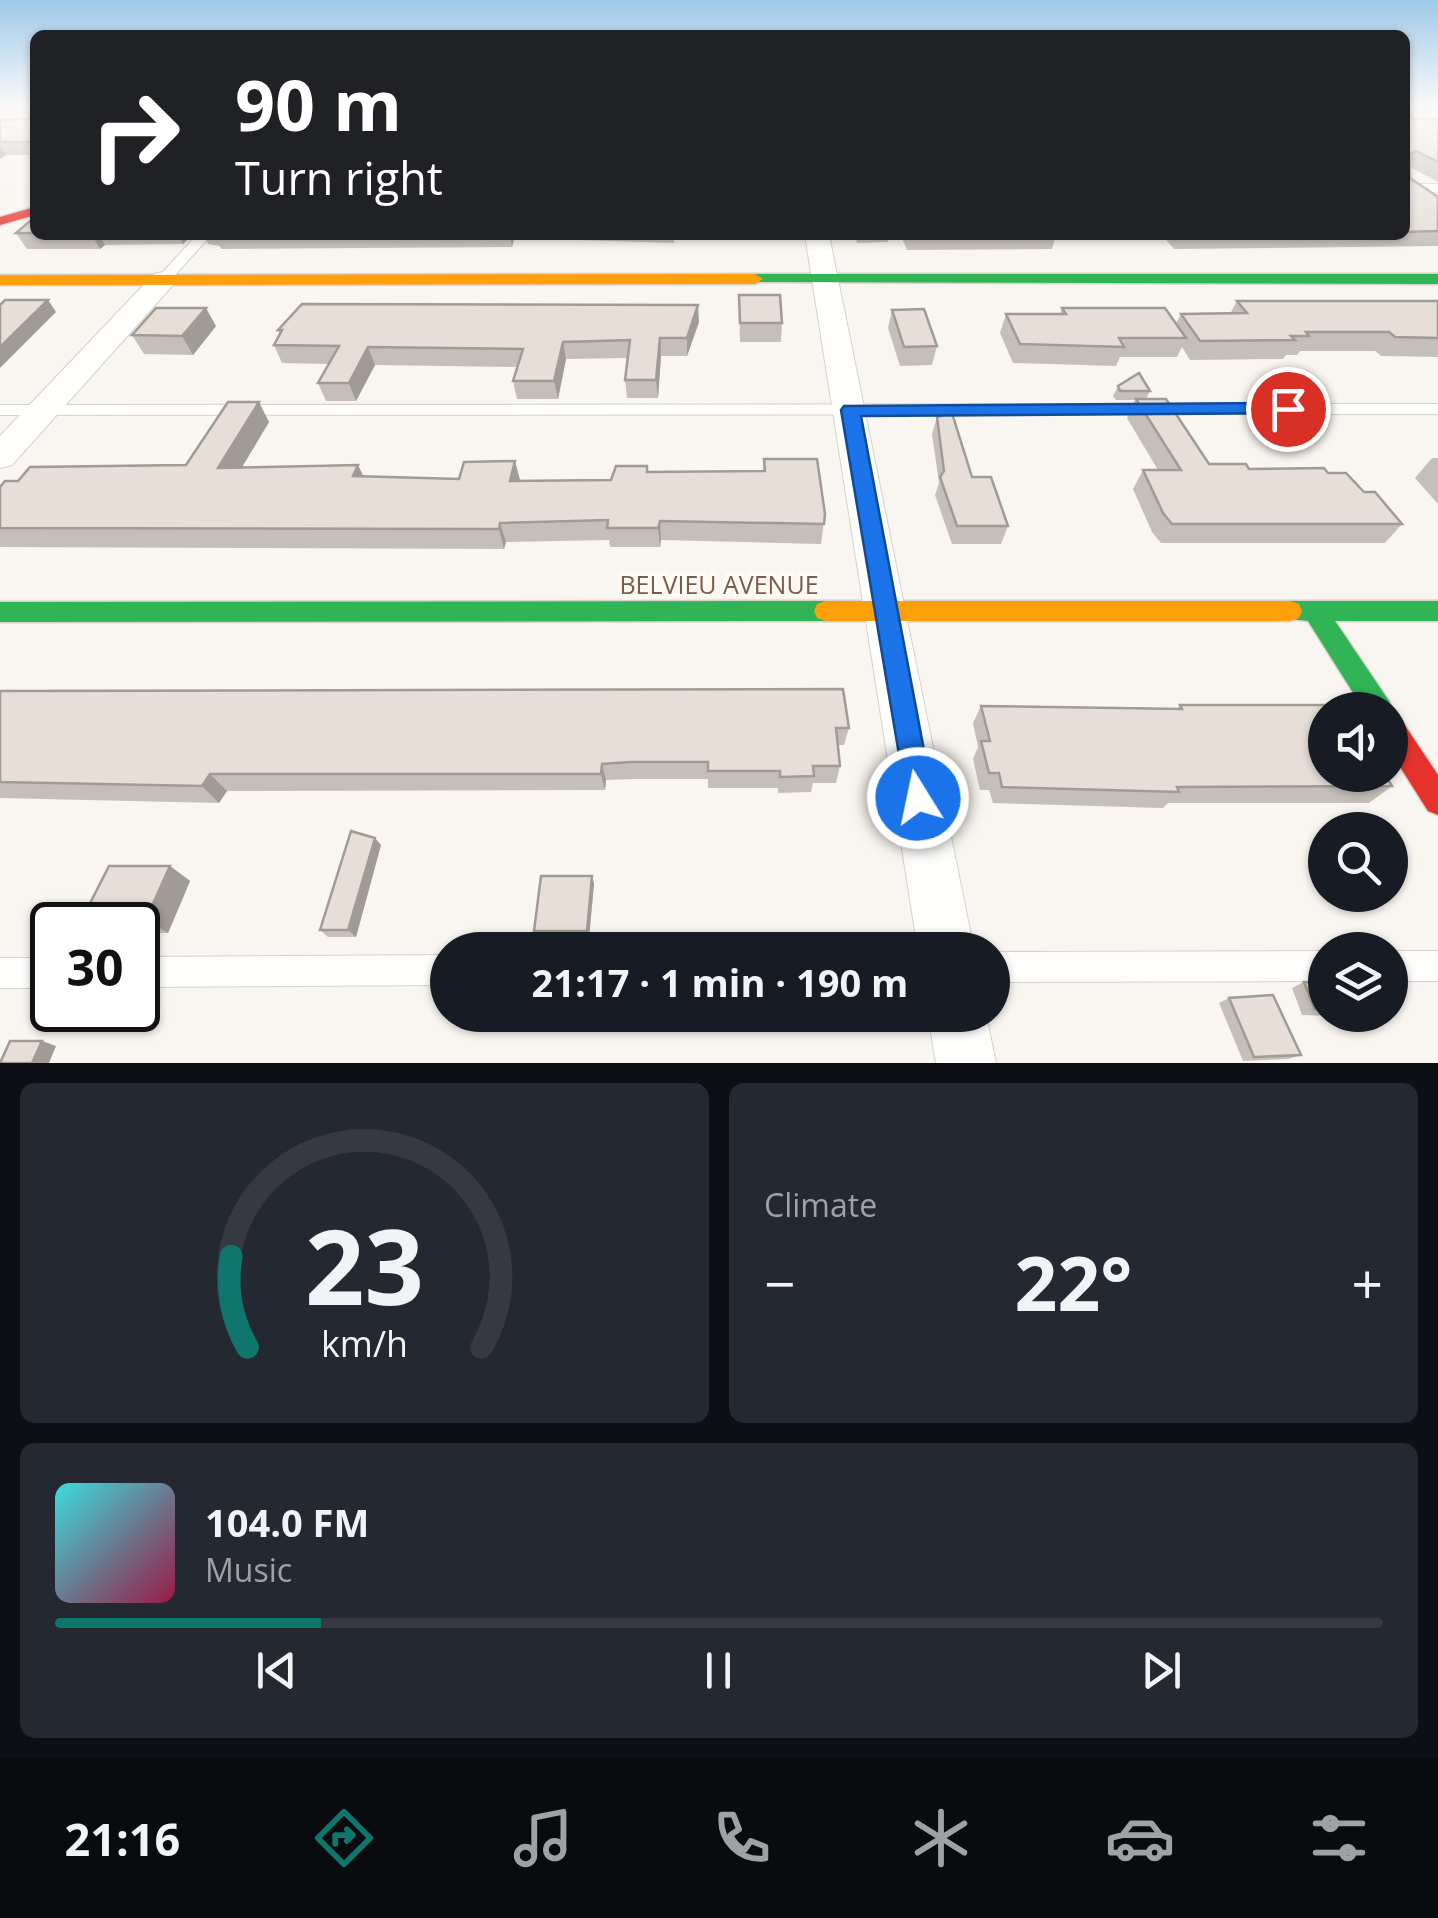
<!DOCTYPE html>
<meta charset="utf-8">
<style>
body{margin:0;font-family:"Open Sans",sans-serif;background:#242831;color:#f1f3f6;height:100vh;display:flex;flex-direction:column;font-size:38px;white-space:nowrap}
*{box-sizing:border-box;margin:0}
p{font-size:32px;color:#9ea1a6}
.icon{flex:none;width:55px;height:55px;fill:none;stroke:currentColor;stroke-width:2;stroke-linecap:round;stroke-linejoin:round}
.map{position:relative;height:1063px;overflow:hidden}
.panel{display:flex;flex-direction:column;gap:20px;padding:20px;background:#0d0f14;flex:1}
.panel>*{flex:none}
.guide{position:absolute;left:30px;top:30px;width:1380px;height:210px;border-radius:15px;box-shadow:0 2px 8px #0004;background:#202124;color:#fff;overflow:hidden}
.controls{position:absolute;left:1308px;top:692px;display:grid;gap:20px}
.controls a{display:grid;place-items:center;width:100px;height:100px;border-radius:50%;background:#171b24;box-shadow:0 2px 8px #0004;font-size:50px}
.speed{position:absolute;left:30px;top:902px;display:flex;gap:20px;font-size:50px;font-weight:700;text-align:center}
.speed>*{display:grid;place-content:center;width:130px;height:130px;border-radius:50%;background:#171b24;box-shadow:0 2px 8px #0004;line-height:1}
.speed .limit{border:5px solid #111;border-radius:15px;background:#fff;color:#111}
.pin{position:absolute;display:grid;place-items:center;width:85px;height:85px;color:#fff;margin:-42px;border:5px solid #fff;border-radius:50%;box-shadow:0 2px 10px #0007}
.me{position:absolute;width:110px;margin:-55px;rotate:350deg;stroke-linejoin:round;filter:drop-shadow(0 0 8px #0008)}
.turn{display:flex;align-items:center;gap:35px;height:210px;padding:0 40px;font-size:45px}
.turn .icon{width:130px;height:130px;stroke-width:2.5}
.turn b{display:block;font-size:70px;line-height:85px}
.big{font-size:75px;font-weight:700;line-height:1.1}
.panel .tile{flex:1;display:flex;flex-direction:column;justify-content:center;gap:15px;min-width:0;padding:0 35px;border-radius:15px;background:#242831}
.panel .dial{align-items:center;gap:0}
.dial svg{height:260px;overflow:visible;fill:none;stroke:#363941;stroke-width:7;stroke-linecap:round;text-anchor:middle}
.dial text{fill:#f1f3f6;stroke:none}
.song{display:flex;align-items:center;gap:30px}
.cover{width:120px;height:120px;border-radius:15px;background:linear-gradient(135deg,hsl(180 70% 55%),hsl(340 70% 35%))}
.played{height:10px;border-radius:5px;background:linear-gradient(90deg,#0f766e 20%,#363941 20%)}
.keys{display:flex;justify-content:space-around;direction:ltr}
.heat{display:flex;justify-content:space-between;align-items:center;font-size:55px;direction:ltr}
.panel .tiles{flex:1;display:grid;gap:20px;grid-template-columns:1fr 1fr}
.tile:last-child{grid-column:span 2}
.trip{position:absolute;left:430px;top:932px;width:580px;height:100px;border-radius:50px;background:#171b24;box-shadow:0 2px 8px #0004;font-weight:700;line-height:100px;text-align:center}
.dock{display:flex;height:160px;justify-content:space-around;align-items:center;background:#090b0e;color:#9ea1a6}
.dock .icon{width:70px;height:70px}
.dock .selected{color:#0f766e}
.dock b{font-size:45px;color:#f1f3f6}
.map>svg:first-child{display:block}
.lines{fill:none;stroke-linecap:round;stroke-linejoin:round}
.lane-casing{stroke:#d7d1cb;stroke-width:2}
.street-casing{stroke:#d7d1cb;stroke-width:2}
.fast-casing{stroke:#d9d2cb;stroke-width:3}
.slow-casing{stroke:#d9d2cb;stroke-width:3}
.jam-casing{stroke:#d9d2cb;stroke-width:3}
.lane{fill:#fefefd;fill-rule:evenodd}
.street{fill:#fefefd;fill-rule:evenodd}
.fast{fill:#30b455;fill-rule:evenodd}
.slow{fill:#ff9f0a;fill-rule:evenodd}
.jam{fill:#e5322d;fill-rule:evenodd}
.wall{fill:#c6bfb9}
.shaded-wall{fill:#a19b96}
.building{fill:#e6ded7;stroke:#a19b96;stroke-width:2.5}
.route{fill:#1a73e8;stroke:#114b97;stroke-width:2.5}
.labels{text-anchor:middle;stroke-width:9;stroke-linejoin:round;paint-order:stroke}
.street-label{font-size:25px;fill:#7a5c4d;stroke:#fffaf3}
</style>
<div class="map">
<svg width="1438" height="1063" viewBox="0 0 1438 1063">
<rect width="100%" height="100%" fill="#f9f5f0"/>
<g class="lines">
<defs>
<g id="lane">
<rect x="1405" y="184" width="33" height="8"/>
<polygon points="197,235 211,235 168,283 158,283 158,277"/>
<polygon points="1438,404 1438,414 0,415 0,405"/>
<polygon points="1325,951 1325,981 992,982 992,952"/>
<rect x="1390" y="951" width="48" height="30"/>
<polygon points="448,955 448,985 138,987 138,957"/>
<rect x="0" y="958" width="52" height="30"/>
</g>
<g id="street">
<polygon points="805,235 829,235 974,950 918,950"/>
<polygon points="163,272 172,274 176,280 172,286 12,465 0,468 0,436 154,274"/>
<polygon points="928,1015 986,1015 996,1063 936,1063"/>
</g>
<g id="fast">
<polygon points="755,274 1438,274 1438,284 749,282 749,276"/>
<polygon points="826,601 835,604 838,611 835,618 826,621 0,622 0,602"/>
<polygon points="1290,601 1438,601 1438,621 1335,621 1389,701 1393,710 1390,716 1390,710 1364,710 1308,621 1281,618 1278,611 1281,604"/>
</g>
<g id="slow">
<polygon points="0,275 755,274 763,279 755,284 0,285"/>
<polygon points="826,601 1290,601 1299,604 1302,611 1299,618 1290,621 826,621 817,618 814,611 817,604"/>
</g>
<g id="jam">
<polygon points="35,207 35,215 0,225 0,217"/>
<polygon points="1390,715 1400,718 1438,775 1438,815 1428,811 1390,751"/>
</g>
</defs>
<use href="#lane" class="lane-casing"/>
<use href="#street" class="street-casing"/>
<use href="#fast" class="fast-casing"/>
<use href="#slow" class="slow-casing"/>
<use href="#jam" class="jam-casing"/>
<use href="#lane" class="lane"/>
<use href="#street" class="street"/>
<use href="#fast" class="fast"/>
<use href="#slow" class="slow"/>
<use href="#jam" class="jam"/>
</g>
<g class="wall">
<polygon points="0,108 35,108 35,155 6,155 0,159 0,120 30,119 30,114 0,115"/>
<polygon points="1405,108 1438,108 1438,113 1409,114 1409,115 1413,119 1438,119 1438,182 1410,167 1410,178 1438,197 1438,246 1174,249 1162,235 1405,235"/>
<polygon points="35,217 35,235 193,235 183,244 105,245 100,249 27,249 16,233"/>
<polygon points="204,235 674,235 674,243 515,238 512,247 221,249 220,246 208,244"/>
<polygon points="855,235 889,235 888,242 857,243"/>
<polygon points="901,235 1056,235 1052,249 907,250"/>
<polygon points="739,295 782,323 781,342 740,342"/>
<polygon points="1237,301 1438,301 1438,357 1381,356 1375,351 1300,351 1297,355 1286,355 1283,359 1190,360 1182,347 1177,357 1120,357 1116,366 1013,363 1000,333 1006,314 1060,314 1062,308 1176,323 1181,314 1230,314"/>
<polygon points="892,310 937,346 932,365 900,366 888,328"/>
<polygon points="699,322 687,356 661,356 658,398 627,398 625,380 628,358 566,359 558,399 517,399 513,381 517,367 375,365 356,401 326,401 318,383 329,364 282,363 274,345 280,335 278,330"/>
<polygon points="216,326 193,355 144,354 132,335"/>
<polygon points="1118,386 1150,391 1146,399 1209,464 1249,469 1328,473 1364,492 1402,524 1385,543 1161,543 1152,532 1133,489 1143,470 1158,470 1127,418 1135,400 1116,400 1113,396"/>
<polygon points="937,417 972,477 1008,526 1001,544 952,544 935,495 939,483 932,434"/>
<polygon points="269,422 242,467 358,465 363,476 520,481 611,480 648,472 763,471 764,459 825,514 821,544 661,540 660,547 610,547 609,540 506,542 504,549 0,547 0,487 18,481 186,465"/>
<polygon points="1432,458 1438,458 1438,504 1415,478"/>
<polygon points="0,691 849,728 844,745 838,745 840,766 836,783 813,783 811,792 778,793 778,788 708,788 708,779 633,779 606,780 605,790 227,791 219,803 0,798"/>
<polygon points="1180,705 1392,786 1369,803 1168,803 1163,808 993,803 989,790 980,790 973,759 978,747 973,723 981,706 1177,709"/>
<polygon points="381,845 356,937 328,937 320,930"/>
<polygon points="170,866 190,881 168,933 138,933 138,925 92,925 82,919"/>
<polygon points="592,876 594,884 589,938 537,938 534,931"/>
<polygon points="1304,982 1325,983 1325,1015 1334,1015 1333,1016 1302,1015 1292,988"/>
<polygon points="1229,998 1301,1055 1288,1059 1243,1061 1219,1003"/>
</g>
<g class="shaded-wall">
<polygon points="0,145 6,155 0,159"/>
<polygon points="92,235 99,235 105,245 100,249"/>
<polygon points="179,235 193,235 183,244"/>
<polygon points="510,235 514,235 512,247"/>
<polygon points="48,300 56,312 0,368 0,347"/>
<polygon points="698,305 699,322 687,356 687,338"/>
<polygon points="206,308 216,326 193,355 182,336"/>
<polygon points="660,338 661,356 658,398 656,380"/>
<polygon points="563,342 566,359 558,399 554,381"/>
<polygon points="368,347 375,365 356,401 349,383"/>
<polygon points="259,402 269,422 230,487 218,468"/>
<polygon points="515,461 520,480 510,481"/>
<polygon points="358,465 367,484 353,476"/>
<polygon points="660,521 661,540 660,547 658,528"/>
<polygon points="500,523 506,542 504,549 499,529"/>
<polygon points="602,764 606,780 605,790 601,774"/>
<polygon points="210,774 227,791 219,803 202,786"/>
<polygon points="375,838 381,845 356,937 348,930"/>
<polygon points="170,866 190,881 168,933 146,919"/>
<polygon points="592,876 594,884 589,938 587,931"/>
<polygon points="42,1041 56,1046 49,1063 32,1063"/>
</g>
<g class="building">
<polygon points="30,108 35,108 35,142 0,142 0,120 30,119"/>
<polygon points="1405,108 1410,108 1409,115 1413,119 1438,119 1438,162 1416,151 1410,154 1410,178 1438,197 1438,231 1405,232"/>
<polygon points="35,217 35,233 16,233"/>
<polygon points="739,295 780,295 782,323 740,323"/>
<polygon points="5,300 48,300 0,347 0,305"/>
<polygon points="1237,301 1438,301 1438,338 1395,337 1389,332 1306,332 1309,336 1291,336 1295,340 1200,341 1181,314 1247,313"/>
<polygon points="302,304 698,305 687,338 660,338 656,380 625,380 630,340 563,342 554,381 513,381 523,349 368,347 349,383 318,383 339,346 274,345 282,330 278,330"/>
<polygon points="156,308 206,308 182,336 132,335"/>
<polygon points="1062,308 1165,308 1186,338 1119,338 1124,347 1020,344 1006,314 1066,314"/>
<polygon points="924,309 937,346 904,347 892,310"/>
<polygon points="1139,373 1150,391 1120,391 1118,386"/>
<polygon points="1136,399 1166,399 1209,464 1246,464 1249,469 1324,468 1328,473 1346,473 1364,492 1375,492 1402,524 1172,524 1163,513 1143,470 1181,470"/>
<polygon points="228,402 259,402 218,468 358,465 353,476 459,479 464,462 515,461 510,481 611,480 616,466 647,466 647,472 765,471 764,459 817,459 825,514 824,524 660,521 658,528 607,528 608,520 500,523 499,529 0,528 0,487 5,481 18,481 30,467 186,465"/>
<polygon points="952,413 972,477 991,477 1008,526 957,526 940,477 944,471 937,417"/>
<polygon points="843,689 849,728 836,728 840,766 813,766 814,776 780,777 780,771 708,771 708,762 630,762 602,764 601,774 210,774 202,786 0,782 0,691"/>
<polygon points="1180,705 1343,705 1346,710 1325,710 1325,775 1385,775 1392,786 1177,787 1179,792 1002,787 999,773 989,773 981,741 990,741 981,706 1182,709"/>
<polygon points="351,831 375,838 348,930 320,930"/>
<polygon points="109,866 170,866 146,919 82,919"/>
<polygon points="541,876 592,876 587,931 534,931"/>
<polygon points="1304,982 1325,983 1325,1009 1315,1009"/>
<polygon points="1273,995 1301,1055 1254,1057 1229,998"/>
<polygon points="10,1041 42,1041 32,1063 0,1063"/>
</g>
<linearGradient id="sky" x2="0" y2="1"><stop stop-color="#9ec9e9"/><stop offset="0.42" stop-color="#fcfaf8"/><stop offset="1" stop-color="#fcfaf8" stop-opacity="0"/></linearGradient>
<rect width="1438" height="257" fill="url(#sky)"/>
<polygon class="route" points="1288,403 1298,409 1295,413 861,416 933,798 929,808 918,812 908,808 841,410 844,406"/>
<g class="labels">
<g class="street-label">
<text x="719" y="594">BELVIEU AVENUE</text>
</g>
</g>
</svg>
<div class="controls">
<a><svg class="icon" aria-label="sound" viewBox="0 0 24 24"><path d="M4 9h4l5-4v14l-5-4H4zM17 9q2 3 0 6"/></svg></a>
<a><svg class="icon" aria-label="search" viewBox="0 0 24 24"><circle cx="10" cy="10" r="6"/><path d="M15 15l6 6"/></svg></a>
<a><svg class="icon" aria-label="layers" viewBox="0 0 24 24"><path d="M12 4l9 5-9 5-9-5zM3 14l9 5 9-5"/></svg></a>
</div>
<div class="speed"><div class="limit">30</div></div>
<div class="pin" style="left:1288px;top:409px;background:#d93025"><svg class="icon" aria-label="arrive" viewBox="0 0 24 24"><path d="M6 21V4h12l-3 4 3 4H6"/></svg></div>
<svg class="me" style="left:918px;top:798px" viewBox="-20 -20 40 40"><circle r="17" fill="#1a73e8" stroke="#fff" stroke-width="3"/><path d="M0-11L8 9 0 5-8 9z" fill="#fff"/></svg>
<div class="trip">21:17 · 1 min · 190 m</div>
<div class="guide">
<div class="turn"><svg class="icon" aria-label="right" viewBox="0 0 24 24"><path d="M7 20v-9h11M14 6l5 5-5 5"/></svg><div><b>90 m</b>Turn right</div></div>
</div>
</div>
<section class="panel">
<div class="tiles">
<div class="tile dial"><svg viewBox="0 0 100 80">
<path d="M14 69A42 42 0 1 1 86 69"/>
<path d="M14 69A42 42 0 0 1 9 41" stroke="#0f766e"/>
<text x="50" y="56" font-size="32" font-weight="700">23</text>
<text x="50" y="72" font-size="11">km/h</text>
</svg></div>
<div class="tile"><p>Climate</p>
<div class="heat"><a>−</a><b class="big">22°</b><a>+</a></div>
</div>
<div class="tile">
<div class="song"><i class="cover"></i><div><b>104.0 FM</b><p>Music</p></div></div>
<div class="played"></div>
<div class="keys"><svg class="icon" aria-label="previous" viewBox="0 0 24 24"><path d="M18 5L8 12l10 7zM5 5v14"/></svg><svg class="icon" aria-label="pause" viewBox="0 0 24 24"><path d="M8 5v14M16 5v14"/></svg><svg class="icon" aria-label="next" viewBox="0 0 24 24"><path d="M6 5l10 7-10 7zM19 5v14"/></svg></div>
</div>
</div>
</section>
<nav class="dock">
<b>21:16</b>
<svg class="icon selected" aria-label="directions" viewBox="0 0 24 24"><path d="M12 3l9 9-9 9-9-9zM9 14v-3h6M13 9l2 2-2 2"/></svg>
<svg class="icon" aria-label="music" viewBox="0 0 24 24"><path d="M9 18V5l10-2v13"/><circle cx="6" cy="18" r="3"/><circle cx="16" cy="16" r="3"/></svg>
<svg class="icon" aria-label="phone" viewBox="0 0 24 24"><path d="M5 4h4l2 5-3 2q2 4 5 5l2-3 5 2v4C11 20 4 13 5 4z"/></svg>
<svg class="icon" aria-label="climate" viewBox="0 0 24 24"><path d="M12 3v18M4 7l16 10M4 17L20 7"/></svg>
<svg class="icon" aria-label="car" viewBox="0 0 24 24"><path d="M5 17H2v-5l4-1 3-4h7l3 4 3 1v5h-3M9 17h6M6 11h13"/><circle cx="7" cy="17" r="2"/><circle cx="17" cy="17" r="2"/></svg>
<svg class="icon" aria-label="filters" viewBox="0 0 24 24"><path d="M4 7h16M4 17h16"/><circle cx="9" cy="7" r="2"/><circle cx="15" cy="17" r="2"/></svg>
</nav>
